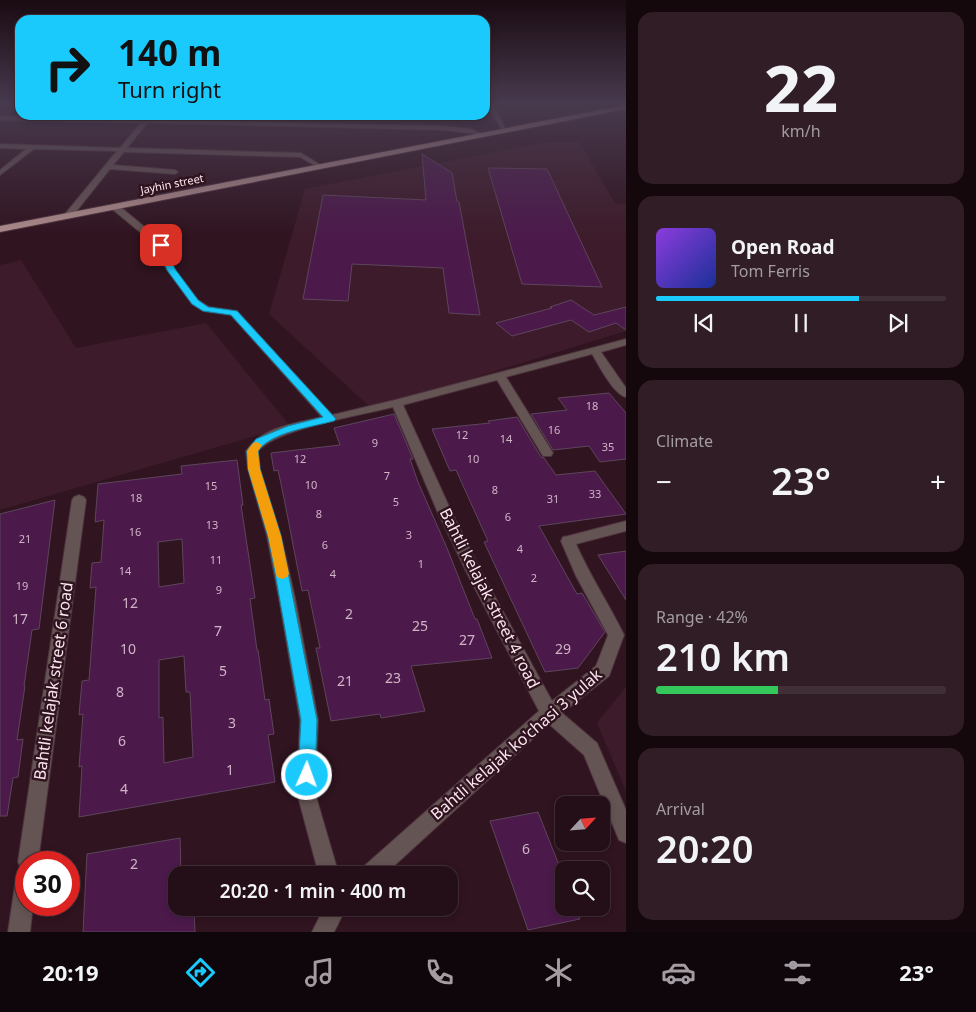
<!DOCTYPE html>
<meta charset="utf-8">
<style>
body{margin:0;font-family:"Noto Sans",sans-serif;background:#301d25;color:#f1f3f6;height:100vh;display:flex;flex-direction:column;font-size:19px;white-space:nowrap}
*{box-sizing:border-box;margin:0}
p{font-size:16px;color:#a39ca2}
.icon{flex:none;width:28px;height:28px;fill:none;stroke:currentColor;stroke-width:2;stroke-linecap:round;stroke-linejoin:round}
.map{position:relative;flex:1;overflow:hidden}
.details{display:flex;flex-direction:column;gap:12px;padding:12px;background:#14080d;width:350px}
.details>*{flex:none}
.guide{position:absolute;left:15px;top:15px;width:475px;height:105px;border-radius:15px;box-shadow:0 2px 8px #0003,0 0 0 1px #412f37;background:#1bcafc;color:#111;overflow:hidden}
.needle{width:32px;rotate:64deg}
.buttons{position:absolute;left:555px;top:796px;display:grid;gap:10px}
.buttons a{display:grid;place-items:center;width:55px;height:55px;border-radius:10px;background:#240f18;box-shadow:0 2px 8px #0003,0 0 0 1px #412f37;font-size:25px}
.speed{position:absolute;left:15px;top:851px;display:flex;gap:10px;font-size:25px;font-weight:700;text-align:center}
.speed>*{display:grid;place-content:center;width:65px;height:65px;border-radius:50%;background:#240f18;box-shadow:0 2px 8px #0003,0 0 0 1px #412f37;line-height:1}
.speed .limit{border:8px solid #d22;background:#fff;color:#111}
.pin{position:absolute;display:grid;place-items:center;width:42px;height:42px;color:#fff;margin:-21px;border-radius:10px;box-shadow:0 2px 8px #0006}
.me{position:absolute;width:55px;margin:-28px;rotate:2deg;stroke-linejoin:round;filter:drop-shadow(0 0 4px #0008)}
.turn{display:flex;align-items:center;gap:18px;height:105px;padding:0 20px;font-size:22px}
.turn .icon{width:65px;height:65px;stroke-width:2.5}
.turn b{display:block;font-size:35px;line-height:42px}
.big{font-size:38px;font-weight:600;line-height:1.1}
.details .tile{flex:1;display:flex;flex-direction:column;justify-content:center;gap:8px;min-width:0;padding:0 18px;border-radius:15px;background:#301d25}
.details .dial{align-items:center;gap:0}
.dial b{font-size:65px;line-height:1}
.song{display:flex;align-items:center;gap:15px}
.cover{width:60px;height:60px;border-radius:8px;background:linear-gradient(135deg,hsl(270 70% 55%),hsl(230 70% 35%))}
.played{height:5px;border-radius:2px;background:linear-gradient(90deg,#1bcafc 70%,#412f37 70%)}
.keys{display:flex;justify-content:space-around;direction:ltr}
.heat{display:flex;justify-content:space-between;align-items:center;font-size:28px;direction:ltr}
.charge{height:8px;border-radius:4px;background:linear-gradient(90deg,#34c759 42%,#412f37 0)}
.trip{position:absolute;left:168px;top:866px;width:290px;height:50px;border-radius:15px;background:#240f18;box-shadow:0 2px 8px #0003,0 0 0 1px #412f37;font-weight:600;line-height:50px;text-align:center}
.menu{display:flex;height:80px;justify-content:space-around;align-items:center;background:#0e060a;color:#a39ca2}
.menu .icon{width:35px;height:35px}
.menu .selected{color:#1bcafc}
.menu b{font-size:22px;color:#f1f3f6}
main{display:flex;flex:1;min-height:0}
.map>svg:first-child{display:block}
.built{fill:#3d1b2a}
.building{fill:#4b1a4b;stroke:#5d455c;fill-rule:evenodd}
.lines{fill:none;stroke-linecap:round;stroke-linejoin:round}
.street-casing{stroke:#4d323d;stroke-width:2}
.primary-casing{stroke:#4d323d;stroke-width:2}
.street{fill:#655454;fill-rule:evenodd}
.primary{fill:#ac8a8a;fill-rule:evenodd}
.route{fill:#1bcafc;stroke:#1283a4}
.slow{fill:#f59e0b}
.labels{text-anchor:middle;stroke-width:5;stroke-linejoin:round;paint-order:stroke}
.far-street-label{font-size:11px;fill:#fce7ef;stroke:#301420}
.number-label{font-size:11px;fill:#d0b4c6}
.near-number-label{font-size:14px;fill:#d0b4c6}
.near-street-label{font-size:16px;fill:#fce7ef;stroke:#301420}
</style>
<main>
<div class="map">
<svg width="626" height="932" viewBox="0 0 626 932">
<rect width="100%" height="100%" fill="#301420"/>
<g class="built">
<polygon points="547,142 579,142 615,203 626,204 626,331 372,409 269,314 305,189"/>
<polygon points="21,260 76,348 206,323 290,426 0,510 0,265"/>
<polygon points="626,687 626,791 597,723"/>
</g>
<g class="building">
<polygon points="422,154 452,173 457,201 459,202 480,315 449,313 443,268 352,264 348,301 303,299 323,195 426,200"/>
<polygon points="488,168 547,169 602,287 522,284"/>
<polygon points="571,300 594,315 626,307 626,330 616,323 589,332 571,320 512,336 496,323 552,308 550,307"/>
<polygon points="609,393 626,413 626,459 600,462 589,446 553,450 531,414 567,410 558,398"/>
<polygon points="394,414 413,459 410,459 418,482 447,548 475,619 477,619 492,658 411,666 425,711 381,718 380,714 331,721 316,648 320,648 308,590 302,591 284,498 278,470 274,471 271,453 340,445 334,428"/>
<polygon points="517,417 541,457 544,458 556,475 595,471 626,514 539,526 577,594 582,593 605,632 578,668 545,672 484,542 488,541 474,510 456,470 450,471 432,429 490,423 488,421"/>
<path d="M237 460 243 505H241L255 598 250 599 257 650H258L265 700 269 699 274 734 268 735 275 782 79 817 82 766 79 767 83 714 79 715 82 681 89 680 96 587 90 588 92 563 101 562 104 520 95 522 98 484 182 474 181 466ZM182 539 184 583 159 587 158 542ZM184 656 186 692H190L193 757 164 763 163 717 159 718V660Z"/>
<polygon points="55,500 39,629 32,630 24,686 25,686 17,740 23,739 18,777 13,778 7,816 0,816 0,514"/>
<polygon points="626,551 626,600 598,555"/>
<polygon points="538,812 564,878 564,908 575,908 580,919 528,930 490,821"/>
<polygon points="180,838 181,875 176,875 176,908 194,908 195,932 83,932 87,854"/>
</g>
<g class="lines">
<defs>
<g id="street">
<polygon points="488,105 494,105 507,132 503,132"/>
<polygon points="0,116 144,120 147,117 149,120 443,126 471,129 485,135 482,137 470,133 443,130 147,123 127,148 301,153 324,167 319,168 300,157 124,152 113,165 175,170 178,172 175,174 110,169 71,218 68,218 64,216 65,214 117,151 34,149 0,175 0,170 26,149 0,148 0,144 120,148 141,123 0,120"/>
<path d="M112 205H118L164 243 175 270 198 300 209 307 237 311 332 415 395 400 626 339V345L601 352 626 388V397C613 394 599 365 592 354L506 377 553 453 551 456H543L497 380 403 405 452 513 483 575 552 701 596 666 608 635 576 576 561 541 563 537 568 536 626 521V531L576 544C590 576 609 604 624 635L609 676 562 713 597 743 626 810V843L619 840 584 755 549 724 384 875H359L362 868 539 711 469 577 438 513 393 407C362 415 276 429 258 451L260 469 281 536 295 598 318 720 315 793 339 875H319L297 793 300 720 279 598 267 536 248 469 246 451C262 427 296 423 322 417L231 315 203 311 192 304 167 270 157 246 112 209Z"/>
<polygon points="79,495 84,497 86,500 38,862 26,862 26,905 33,905 30,932 8,932 16,878 19,871 22,870 18,862 72,500 74,497"/>
<polygon points="324,908 346,908 334,932 312,932"/>
</g>
<polygon id="primary" points="626,105 626,109 0,232 0,226"/>
</defs>
<use href="#street" class="street-casing"/>
<use href="#primary" class="primary-casing"/>
<use href="#street" class="street"/>
<use href="#primary" class="primary"/>
</g>
<linearGradient id="sky" x2="0" y2="1"><stop stop-color="#1a0b12"/><stop offset="0.44" stop-color="#483a4e"/><stop offset="1" stop-color="#483a4e" stop-opacity="0"/></linearGradient>
<rect width="626" height="236" fill="url(#sky)"/>
<path class="route" d="M158 244H163L175 269 198 300 208 307 237 311 336 419 334 421C312 427 271 432 258 451L260 469 281 536 287 567 317 720 315 775 313 781 307 783 301 781 298 775 301 720 274 567 268 536 248 469 247 451 256 439 288 426 323 417 231 315 203 311 192 304 167 270 157 245Z"/>
<polygon class="slow" points="257,442 262,445 258,451 260,469 281,536 289,574 287,577 282,579 277,577 276,574 268,536 248,469 247,451 253,443"/>
<g class="labels">
<g class="far-street-label">
<text transform="translate(172 184) rotate(-11)" y="4">Jayhin street</text>
</g>
<g class="number-label">
<text x="592" y="410">18</text>
<text x="554" y="434">16</text>
<text x="462" y="439">12</text>
<text x="506" y="443">14</text>
<text x="375" y="447">9</text>
<text x="608" y="451">35</text>
<text x="300" y="463">12</text>
<text x="473" y="463">10</text>
<text x="387" y="480">7</text>
<text x="311" y="489">10</text>
<text x="211" y="490">15</text>
<text x="495" y="494">8</text>
<text x="595" y="498">33</text>
<text x="136" y="502">18</text>
<text x="553" y="503">31</text>
<text x="396" y="506">5</text>
<text x="319" y="518">8</text>
<text x="508" y="521">6</text>
<text x="212" y="529">13</text>
<text x="135" y="536">16</text>
<text x="409" y="539">3</text>
<text x="25" y="543">21</text>
<text x="325" y="549">6</text>
<text x="520" y="553">4</text>
<text x="216" y="564">11</text>
<text x="421" y="568">1</text>
<text x="125" y="575">14</text>
<text x="333" y="578">4</text>
<text x="534" y="582">2</text>
<text x="22" y="590">19</text>
<text x="219" y="594">9</text>
</g>
<g class="near-number-label">
<text x="130" y="608">12</text>
<text x="349" y="619">2</text>
<text x="20" y="624">17</text>
<text x="420" y="631">25</text>
<text x="218" y="636">7</text>
<text x="467" y="645">27</text>
<text x="128" y="654">10</text>
<text x="563" y="654">29</text>
<text x="223" y="676">5</text>
<text x="393" y="683">23</text>
<text x="345" y="686">21</text>
<text x="120" y="697">8</text>
<text x="232" y="728">3</text>
<text x="122" y="746">6</text>
<text x="230" y="775">1</text>
<text x="124" y="794">4</text>
<text x="526" y="854">6</text>
<text x="134" y="869">2</text>
</g>
<g class="near-street-label">
<text transform="translate(490 598) rotate(63)" y="6">Bahtli kelajak street 4 road</text>
<text transform="translate(53 681) rotate(-82)" y="6">Bahtli kelajak street 6 road</text>
<text transform="translate(516 744) rotate(-41)" y="6">Bahtli kelajak ko'chasi 3 yulak</text>
</g>
</g>
</svg>
<div class="buttons">
<a><svg class="needle" viewBox="-14 -14 28 28"><path d="M0-13l5 13h-10z" fill="#e53935"/><path d="M0 13l5-13h-10z" fill="#a39ca2"/></svg></a>
<a><svg class="icon" aria-label="search" viewBox="0 0 24 24"><circle cx="10" cy="10" r="6"/><path d="M15 15l6 6"/></svg></a>
</div>
<div class="speed"><div class="limit">30</div></div>
<div class="pin" style="left:161px;top:245px;background:#d93025"><svg class="icon" aria-label="arrive" viewBox="0 0 24 24"><path d="M6 21V4h12l-3 4 3 4H6"/></svg></div>
<svg class="me" style="left:307px;top:775px" viewBox="-20 -20 40 40"><circle r="17" fill="#1bcafc" stroke="#fff" stroke-width="3"/><path d="M0-11L8 9 0 5-8 9z" fill="#fff"/></svg>
<div class="trip">20:20 · 1 min · 400 m</div>
<div class="guide">
<div class="turn"><svg class="icon" aria-label="right" viewBox="0 0 24 24"><path d="M7 20v-9h11M14 6l5 5-5 5"/></svg><div><b>140 m</b>Turn right</div></div>
</div>
</div>
<section class="details">
<div class="tile dial"><b>22</b><p>km/h</p></div>
<div class="tile">
<div class="song"><i class="cover"></i><div><b>Open Road</b><p>Tom Ferris</p></div></div>
<div class="played"></div>
<div class="keys"><svg class="icon" aria-label="previous" viewBox="0 0 24 24"><path d="M18 5L8 12l10 7zM5 5v14"/></svg><svg class="icon" aria-label="pause" viewBox="0 0 24 24"><path d="M8 5v14M16 5v14"/></svg><svg class="icon" aria-label="next" viewBox="0 0 24 24"><path d="M6 5l10 7-10 7zM19 5v14"/></svg></div>
</div>
<div class="tile"><p>Climate</p>
<div class="heat"><a>−</a><b class="big">23°</b><a>+</a></div>
</div>
<div class="tile"><p>Range · 42%</p><b class="big">210 km</b><div class="charge"></div></div>
<div class="tile"><p>Arrival</p><b class="big">20:20</b></div>
</section>
</main>
<nav class="menu">
<b>20:19</b>
<svg class="icon selected" aria-label="directions" viewBox="0 0 24 24"><path d="M12 3l9 9-9 9-9-9zM9 14v-3h6M13 9l2 2-2 2"/></svg>
<svg class="icon" aria-label="music" viewBox="0 0 24 24"><path d="M9 18V5l10-2v13"/><circle cx="6" cy="18" r="3"/><circle cx="16" cy="16" r="3"/></svg>
<svg class="icon" aria-label="phone" viewBox="0 0 24 24"><path d="M5 4h4l2 5-3 2q2 4 5 5l2-3 5 2v4C11 20 4 13 5 4z"/></svg>
<svg class="icon" aria-label="climate" viewBox="0 0 24 24"><path d="M12 3v18M4 7l16 10M4 17L20 7"/></svg>
<svg class="icon" aria-label="car" viewBox="0 0 24 24"><path d="M5 17H2v-5l4-1 3-4h7l3 4 3 1v5h-3M9 17h6M6 11h13"/><circle cx="7" cy="17" r="2"/><circle cx="17" cy="17" r="2"/></svg>
<svg class="icon" aria-label="filters" viewBox="0 0 24 24"><path d="M4 7h16M4 17h16"/><circle cx="9" cy="7" r="2"/><circle cx="15" cy="17" r="2"/></svg>
<b>23°</b>
</nav>
